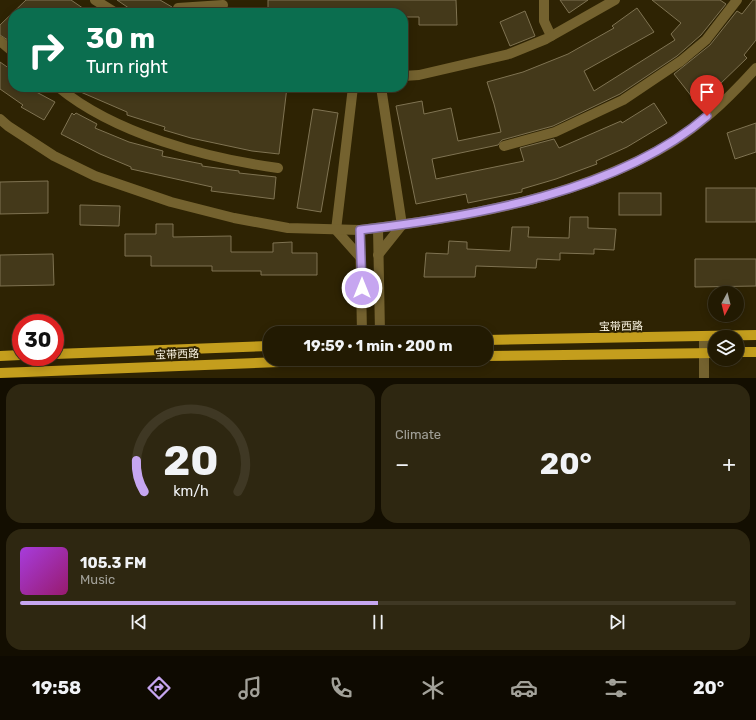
<!DOCTYPE html>
<meta charset="utf-8">
<style>
body{margin:0;font-family:Rubik,"Noto Sans SC",sans-serif;background:#2e2711;color:#f1f3f6;height:100vh;display:flex;flex-direction:column;font-size:15px;white-space:nowrap}
*{box-sizing:border-box;margin:0}
p{font-size:13px;color:#a2a199}
.icon{flex:none;width:22px;height:22px;fill:none;stroke:currentColor;stroke-width:2;stroke-linecap:round;stroke-linejoin:round}
.map{position:relative;height:378px;overflow:hidden}
.drawer{display:flex;flex-direction:column;gap:6px;padding:6px;background:#130e01;flex:1}
.drawer>*{flex:none}
.banner{position:absolute;left:8px;top:8px;width:400px;height:84px;border-radius:16px;box-shadow:0 2px 10px #0003,0 0 0 1px #3f3824;background:#0b6e4f;color:#fff;overflow:hidden}
.needle{width:26px;rotate:187deg}
.tools{position:absolute;left:708px;top:286px;display:grid;gap:8px}
.tools a{display:grid;place-items:center;width:36px;height:36px;border-radius:50%;background:#221a02;box-shadow:0 2px 10px #0003,0 0 0 1px #3f3824;font-size:20px}
.speed{position:absolute;left:12px;top:314px;display:flex;gap:8px;font-size:20px;font-weight:700;text-align:center}
.speed>*{display:grid;place-content:center;width:52px;height:52px;border-radius:50%;background:#221a02;box-shadow:0 2px 10px #0003,0 0 0 1px #3f3824;line-height:1}
.speed .limit{border:6px solid #d22;background:#fff;color:#111}
.pin{position:absolute;display:grid;place-items:center;width:34px;height:34px;color:#fff;margin:-41px -17px;border-radius:50% 50% 50% 0;rotate:-45deg;box-shadow:0 0 4px #0007}
.pin .icon{rotate:45deg}
.me{position:absolute;width:44px;margin:-22px;rotate:0deg;stroke-linejoin:round;filter:drop-shadow(0 0 3px #0008)}
.turn{display:flex;align-items:center;gap:14px;height:84px;padding:0 12px;font-size:18px}
.turn .icon{width:52px;height:52px;stroke-width:2.5}
.turn b{display:block;font-size:28px;line-height:34px}
.big{font-size:30px;font-weight:700;line-height:1.1}
.drawer .tile{flex:1;display:flex;flex-direction:column;justify-content:center;gap:6px;min-width:0;padding:0 14px;border-radius:16px;background:#2e2711}
.drawer .dial{align-items:center;gap:0}
.dial svg{height:104px;overflow:visible;fill:none;stroke:#3f3824;stroke-width:7;stroke-linecap:round;text-anchor:middle}
.dial text{fill:#f1f3f6;stroke:none}
.song{display:flex;align-items:center;gap:12px}
.cover{width:48px;height:48px;border-radius:6px;background:linear-gradient(135deg,hsl(280 70% 55%),hsl(320 70% 35%))}
.played{height:4px;border-radius:2px;background:linear-gradient(90deg,#c6a6f0 50%,#3f3824 50%)}
.keys{display:flex;justify-content:space-around;direction:ltr}
.heat{display:flex;justify-content:space-between;align-items:center;font-size:22px;direction:ltr}
.drawer .tiles{flex:1;display:grid;gap:6px;grid-template-columns:1fr 1fr}
.tile:last-child{grid-column:span 2}
.trip{position:absolute;left:263px;top:326px;width:230px;height:40px;border-radius:16px;background:#221a02;box-shadow:0 2px 10px #0003,0 0 0 1px #3f3824;font-weight:700;line-height:40px;text-align:center}
.tab-bar{display:flex;height:64px;justify-content:space-around;align-items:center;background:#0e0a01;color:#a2a199}
.tab-bar .icon{width:28px;height:28px}
.tab-bar .current{color:#c6a6f0}
.tab-bar b{font-size:18px;color:#f1f3f6}
.map>svg:first-child{display:block}
.building{fill:#44391a;stroke:#7f7352}
.lines{fill:none;stroke-linecap:round;stroke-linejoin:round}
.minor{stroke:#74622f;stroke-width:10}
.major{stroke:#c49e1d;stroke-width:10}
.route-casing{stroke:#816c9c;stroke-width:10}
.route{stroke:#c6a6f0;stroke-width:7}
.labels{text-anchor:middle;stroke-width:4;stroke-linejoin:round;paint-order:stroke}
.street-label{font-size:11px;fill:#fbf5e3;stroke:#2e2303}
</style>
<div class="map">
<svg width="756" height="378" viewBox="0 0 756 378">
<rect width="100%" height="100%" fill="#2e2303"/>
<g class="building">
<polygon points="26,0 71,0 90,13 13,13 13,39 11,42 0,35 0,25"/>
<polygon points="117,0 160,0 172,7 174,13 136,13"/>
<polygon points="268,0 456,0 457,25 419,25 419,17 403,17 403,13 268,13"/>
<polygon points="560,0 588,0 569,13"/>
<polygon points="652,0 720,0 726,4 701,35 677,56 620,94 553,126 502,140 498,145 432,159 436,179 524,161 520,148 554,139 559,148 621,121 622,123 654,103 667,123 627,147 596,161 597,164 556,179 522,189 522,192 468,203 466,194 416,204 396,106 422,101 424,114 451,108 458,141 501,132 494,104 487,82 523,72 568,54 614,28 612,26 637,8 654,32 584,71 594,91 675,40 671,34 681,23"/>
<polygon points="753,0 756,0 756,40 744,55 747,58 718,86 696,102 674,74 710,45 737,11 742,14"/>
<polygon points="525,11 535,36 510,46 500,22"/>
<polygon points="0,62 13,71 13,87 27,87 55,102 44,120 21,107 23,105 0,89"/>
<polygon points="69,87 287,87 279,154 252,151 191,138 164,130 165,127 127,115 127,112"/>
<polygon points="313,109 338,113 321,212 297,208"/>
<polygon points="72,113 74,115 76,113 97,124 95,128 129,142 163,151 162,156 202,164 202,166 239,171 239,173 276,177 274,199 211,191 212,187 131,169 131,167 100,154 61,134"/>
<polygon points="756,123 756,152 735,159 727,133"/>
<polygon points="48,181 48,213 0,214 0,182"/>
<rect x="706" y="188" width="50" height="34"/>
<rect x="619" y="193" width="42" height="22"/>
<polygon points="80,205 120,206 119,226 80,225"/>
<polygon points="570,217 588,217 588,228 616,229 614,250 594,249 594,254 560,253 560,260 537,259 536,268 476,266 475,277 424,277 426,253 448,254 449,241 467,242 467,249 510,251 512,227 529,227 528,237 569,238"/>
<polygon points="156,224 173,224 173,237 231,236 231,252 273,252 273,243 292,242 292,253 317,253 317,275 261,275 261,271 212,271 212,266 151,266 151,256 125,256 125,234 156,234"/>
<polygon points="53,254 54,285 0,286 0,255"/>
<polygon points="695,259 756,259 756,286 695,287"/>
</g>
<g class="lines">
<g class="minor">
<polyline points="95,0 116,13"/>
<polyline points="544,0 544,21 551,36"/>
<polyline points="178,8 223,5"/>
<polyline points="0,41 13,52"/>
<polyline points="403,76 419,75 509,54 546,39 615,0"/>
<path d="M58 87C115 134 206 158 278 168"/>
<polyline points="353,87 336,230 361,258"/>
<polyline points="0,119 8,126 54,156 95,176 171,202 234,218 288,228 360,230"/>
<polyline points="504,146 555,132 623,100 681,61 706,40 737,0"/>
<polyline points="378,228 380,333"/>
<polyline points="378,255 402,225 381,87"/>
<path d="M362 333 360 230C461 218 567 200 657 151 695 131 727 100 756 68"/>
<polyline points="704,378 704,337"/>
</g>
<g class="major">
<polyline points="486,340 756,335"/>
<polyline points="737,352 756,352"/>
<polyline points="55,354 270,346"/>
<polyline points="0,356 21,355"/>
<polyline points="486,356 715,353"/>
<polyline points="0,373 355,359"/>
</g>
</g>
<g class="lines">
<defs>
<path id="route" d="M362 288 360 230C472 217 619 192 707 116"/>
</defs>
<use href="#route" class="route-casing"/>
<use href="#route" class="route"/>
</g>
<g class="labels">
<g class="street-label">
<text transform="translate(621 326) rotate(-1)" y="4">宝带西路</text>
<text transform="translate(177 354) rotate(-2)" y="4">宝带西路</text>
</g>
</g>
</svg>
<div class="tools">
<a><svg class="needle" viewBox="-14 -14 28 28"><path d="M0-13l5 13h-10z" fill="#e53935"/><path d="M0 13l5-13h-10z" fill="#a2a199"/></svg></a>
<a><svg class="icon" aria-label="layers" viewBox="0 0 24 24"><path d="M12 4l9 5-9 5-9-5zM3 14l9 5 9-5"/></svg></a>
</div>
<div class="speed"><div class="limit">30</div></div>
<div class="pin" style="left:707px;top:116px;background:#d93025"><svg class="icon" aria-label="arrive" viewBox="0 0 24 24"><path d="M6 21V4h12l-3 4 3 4H6"/></svg></div>
<svg class="me" style="left:362px;top:288px" viewBox="-20 -20 40 40"><circle r="17" fill="#c6a6f0" stroke="#fff" stroke-width="3"/><path d="M0-11L8 9 0 5-8 9z" fill="#fff"/></svg>
<div class="trip">19:59 · 1 min · 200 m</div>
<div class="banner">
<div class="turn"><svg class="icon" aria-label="right" viewBox="0 0 24 24"><path d="M7 20v-9h11M14 6l5 5-5 5"/></svg><div><b>30 m</b>Turn right</div></div>
</div>
</div>
<section class="drawer">
<div class="tiles">
<div class="tile dial"><svg viewBox="0 0 100 80">
<path d="M14 69A42 42 0 1 1 86 69"/>
<path d="M14 69A42 42 0 0 1 8 45" stroke="#c6a6f0"/>
<text x="50" y="56" font-size="32" font-weight="700">20</text>
<text x="50" y="72" font-size="11">km/h</text>
</svg></div>
<div class="tile"><p>Climate</p>
<div class="heat"><a>−</a><b class="big">20°</b><a>+</a></div>
</div>
<div class="tile">
<div class="song"><i class="cover"></i><div><b>105.3 FM</b><p>Music</p></div></div>
<div class="played"></div>
<div class="keys"><svg class="icon" aria-label="previous" viewBox="0 0 24 24"><path d="M18 5L8 12l10 7zM5 5v14"/></svg><svg class="icon" aria-label="pause" viewBox="0 0 24 24"><path d="M8 5v14M16 5v14"/></svg><svg class="icon" aria-label="next" viewBox="0 0 24 24"><path d="M6 5l10 7-10 7zM19 5v14"/></svg></div>
</div>
</div>
</section>
<nav class="tab-bar">
<b>19:58</b>
<svg class="icon current" aria-label="directions" viewBox="0 0 24 24"><path d="M12 3l9 9-9 9-9-9zM9 14v-3h6M13 9l2 2-2 2"/></svg>
<svg class="icon" aria-label="music" viewBox="0 0 24 24"><path d="M9 18V5l10-2v13"/><circle cx="6" cy="18" r="3"/><circle cx="16" cy="16" r="3"/></svg>
<svg class="icon" aria-label="phone" viewBox="0 0 24 24"><path d="M5 4h4l2 5-3 2q2 4 5 5l2-3 5 2v4C11 20 4 13 5 4z"/></svg>
<svg class="icon" aria-label="climate" viewBox="0 0 24 24"><path d="M12 3v18M4 7l16 10M4 17L20 7"/></svg>
<svg class="icon" aria-label="car" viewBox="0 0 24 24"><path d="M5 17H2v-5l4-1 3-4h7l3 4 3 1v5h-3M9 17h6M6 11h13"/><circle cx="7" cy="17" r="2"/><circle cx="17" cy="17" r="2"/></svg>
<svg class="icon" aria-label="filters" viewBox="0 0 24 24"><path d="M4 7h16M4 17h16"/><circle cx="9" cy="7" r="2"/><circle cx="15" cy="17" r="2"/></svg>
<b>20°</b>
</nav>
